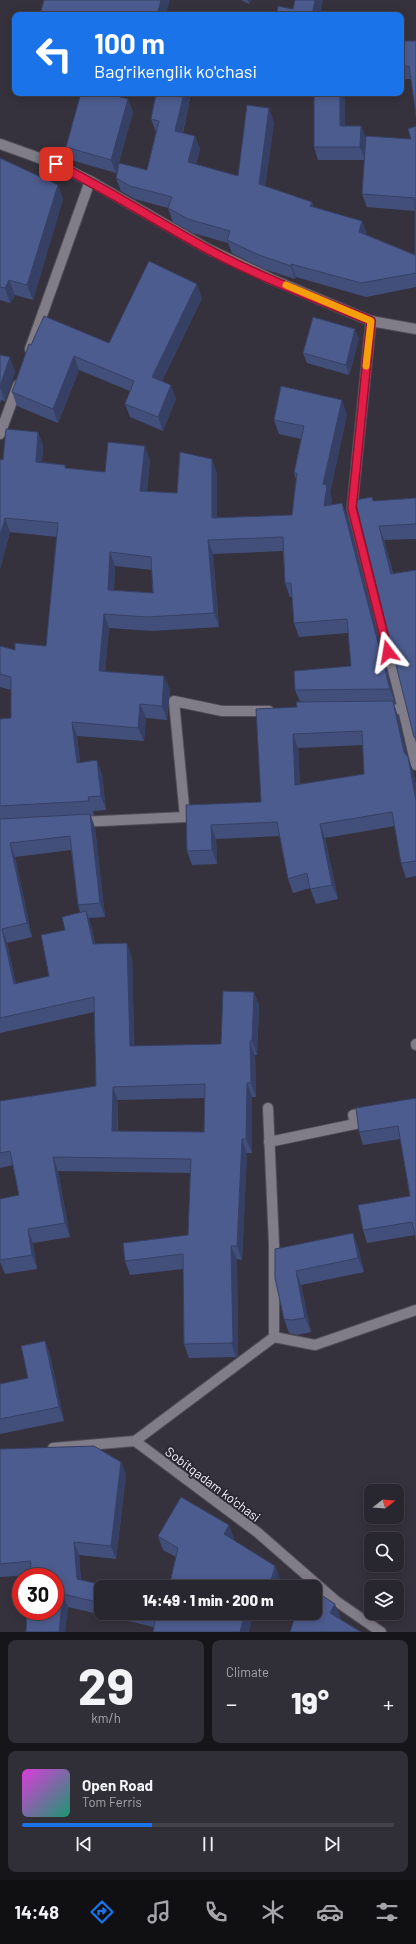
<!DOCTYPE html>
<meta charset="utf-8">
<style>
body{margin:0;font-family:Barlow,sans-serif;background:#302e36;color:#f1f3f6;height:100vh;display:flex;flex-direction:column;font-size:15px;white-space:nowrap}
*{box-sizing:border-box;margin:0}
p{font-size:13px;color:#a5a5aa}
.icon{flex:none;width:22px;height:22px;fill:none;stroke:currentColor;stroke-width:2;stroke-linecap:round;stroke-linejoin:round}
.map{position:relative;height:1632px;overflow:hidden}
.panel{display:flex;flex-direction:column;gap:8px;padding:8px;background:#161519;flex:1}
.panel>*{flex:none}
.banner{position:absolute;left:12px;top:12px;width:392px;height:84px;border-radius:8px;box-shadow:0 2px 10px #0003,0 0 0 1px #44434a;background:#1a73e8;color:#fff;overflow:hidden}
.needle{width:26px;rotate:73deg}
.fabs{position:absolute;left:364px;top:1484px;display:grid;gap:8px}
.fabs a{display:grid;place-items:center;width:40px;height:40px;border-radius:8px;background:#28262e;box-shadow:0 2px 10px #0003,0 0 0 1px #44434a;font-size:20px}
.speed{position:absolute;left:12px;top:1568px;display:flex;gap:8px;font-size:20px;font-weight:700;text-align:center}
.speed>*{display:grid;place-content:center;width:52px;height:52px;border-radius:50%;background:#28262e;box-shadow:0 2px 10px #0003,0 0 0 1px #44434a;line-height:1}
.speed .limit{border:6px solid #d22;background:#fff;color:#111}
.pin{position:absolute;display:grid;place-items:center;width:34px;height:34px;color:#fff;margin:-17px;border-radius:8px;box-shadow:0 2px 6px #0006}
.me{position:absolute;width:44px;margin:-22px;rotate:346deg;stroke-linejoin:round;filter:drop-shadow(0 0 3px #0008)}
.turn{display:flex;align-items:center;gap:14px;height:84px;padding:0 16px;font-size:18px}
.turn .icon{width:52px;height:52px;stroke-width:2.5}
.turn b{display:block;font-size:28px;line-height:34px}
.big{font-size:30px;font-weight:800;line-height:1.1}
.panel .tile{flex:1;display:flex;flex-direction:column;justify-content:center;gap:6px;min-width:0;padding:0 14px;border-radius:8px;background:#302e36}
.panel .dial{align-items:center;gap:0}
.dial b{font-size:52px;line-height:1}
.song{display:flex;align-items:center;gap:12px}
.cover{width:48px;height:48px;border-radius:6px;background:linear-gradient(135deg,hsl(300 70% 55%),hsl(160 70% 35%))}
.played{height:4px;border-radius:2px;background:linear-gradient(90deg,#1a73e8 35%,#44434a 35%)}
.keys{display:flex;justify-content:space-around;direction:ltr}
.heat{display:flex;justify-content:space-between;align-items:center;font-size:22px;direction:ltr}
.panel .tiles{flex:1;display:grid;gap:8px;grid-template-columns:1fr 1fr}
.tile:last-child{grid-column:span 2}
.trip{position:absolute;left:94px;top:1580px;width:228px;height:40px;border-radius:8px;background:#28262e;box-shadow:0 2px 10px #0003,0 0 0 1px #44434a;font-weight:800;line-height:40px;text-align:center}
.menu{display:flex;height:64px;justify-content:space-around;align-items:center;background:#100f12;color:#a5a5aa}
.menu .icon{width:28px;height:28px}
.menu .current{color:#1a73e8}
.menu b{font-size:18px;color:#f1f3f6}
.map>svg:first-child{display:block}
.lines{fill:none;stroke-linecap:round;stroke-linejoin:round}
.pedestrian-casing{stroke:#514e57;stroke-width:12}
.minor-casing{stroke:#514e57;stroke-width:12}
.secondary-casing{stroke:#514e57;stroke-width:12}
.pedestrian{stroke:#807c88;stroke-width:10}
.minor{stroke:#807c88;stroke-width:10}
.secondary{stroke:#807c88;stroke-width:10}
.wall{fill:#424f7b;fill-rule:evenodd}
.shaded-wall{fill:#364064}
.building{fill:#4d5c8f;stroke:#364064;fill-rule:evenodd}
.route-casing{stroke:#92132f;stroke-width:10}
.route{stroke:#e11d48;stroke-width:7}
.slow{stroke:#f59e0b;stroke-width:7}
.labels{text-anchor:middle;stroke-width:4;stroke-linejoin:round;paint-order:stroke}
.street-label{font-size:13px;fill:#f3f1f8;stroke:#2c2833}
</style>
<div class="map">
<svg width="416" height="1632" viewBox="0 0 416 1632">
<rect width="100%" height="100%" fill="#36323d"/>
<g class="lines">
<defs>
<g id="pedestrian">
<polyline points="403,709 416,765"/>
<polyline points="416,1044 416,1045"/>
<polyline points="355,1124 353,1115 369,1112"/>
<polyline points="274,1337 315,1345 416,1310"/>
</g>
<g id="minor">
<polyline points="371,321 352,508 403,709 383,710"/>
<polyline points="30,349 90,181"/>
<polyline points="0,434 18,385"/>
<polyline points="80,822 185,817 174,701 222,711 269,711"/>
<polyline points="269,1142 355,1124"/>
<polyline points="135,1441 274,1337 274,1245 268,1108"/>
<polyline points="53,1448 135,1441 257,1532 336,1601 381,1632"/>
</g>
<polyline id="secondary" points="0,144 56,164 90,181 208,249 271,279 371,321 416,329"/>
</defs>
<use href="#pedestrian" class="pedestrian-casing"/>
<use href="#minor" class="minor-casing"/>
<use href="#secondary" class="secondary-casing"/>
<use href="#pedestrian" class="pedestrian"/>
<use href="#minor" class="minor"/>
<use href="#secondary" class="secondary"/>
</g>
<g class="wall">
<polygon points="241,0 251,0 249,4"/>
<polygon points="401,41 416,41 411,79 401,79"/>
<polygon points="81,93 123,93 122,97 133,112 116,173 71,160 66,147"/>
<polygon points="166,93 191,93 183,133 195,136 200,149 196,164 238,176 274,122 265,187 312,202 314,207 362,221 367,235 415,255 415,211 367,207 362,194 365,160 318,160 314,147 314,93 345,93 345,126 361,126 366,139 366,146 411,139 416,126 416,287 366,297 296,277 295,279 264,269 232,253 228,243 193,233 173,222 168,208 135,199 121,191 116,178 147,170 156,132 151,119 166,95"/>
<polygon points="0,158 63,199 33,300 15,295 10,303 0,300"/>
<polygon points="202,298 162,381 176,399 163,431 130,417 125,404 130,391 79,370 58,423 17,406 12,392 31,345 109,343"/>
<polygon points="359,339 349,375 307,363 303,353"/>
<polygon points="0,355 15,372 5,401 1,400 0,404"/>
<path d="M347 414 330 493 332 499 331 505 348 517 395 703H393L398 716 407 755 413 771 416 786V876L406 878 401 863 395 826 325 838 338 899 316 904 310 888 293 893 288 879 280 836 216 839 217 864 192 865 187 851 186 805 261 802 297 707 300 702 295 690 351 666 348 633 299 637 294 623 292 597H290L285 583 283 551 213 554 219 627 152 631 109 628 105 671 170 690 167 720 146 718 144 741 77 736 80 762 102 774 106 810 93 811 94 815 91 816 95 828 105 917 88 918 91 925 95 944 132 957 134 1046 221 1044 254 992 259 1006 257 1055H255L256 1097H252V1153H247L242 1260 237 1259 238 1356 236 1357 189 1358 184 1344 183 1269 130 1275 125 1261 188 1235 190 1173 58 1171 70 1237 33 1243 37 1269 5 1274 0 1262V1199L19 1195 13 1165 0 1168V1101L96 1086 94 1012 0 1033V719L11 718V690L0 687V646L15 650 46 646 57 537 10 532 0 569 3 460 38 432 43 446 42 462 65 465 66 468 105 472 150 460 147 491 177 493 217 473V518L292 515 296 479 294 473 301 439 279 434 274 420ZM115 566 152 570 153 593 114 590ZM363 745 364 774 300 785 298 748ZM71 850 78 905 80 912 65 930 49 976 16 984 7 943 32 937 15 857ZM204 1098V1132L118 1131V1100Z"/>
<polygon points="416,498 416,539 384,540 393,573 416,570 416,742 414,737 374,501"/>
<polygon points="416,1098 415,1235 367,1243 363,1230 410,1196 400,1139 363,1145 359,1132"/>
<polygon points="358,1247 364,1272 301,1285 311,1332 297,1335 289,1333 284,1319 275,1278"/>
<polygon points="45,1341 50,1355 64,1421 0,1434 0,1384 28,1378"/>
<polygon points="0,1449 121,1462 126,1475 116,1559 79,1555 81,1580 101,1587 101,1613 253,1613 249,1632 153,1632 154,1627 68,1607 65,1632 26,1632 30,1575 0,1577"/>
<polygon points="158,1536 234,1538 233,1540 275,1566 280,1579 277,1587 169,1587 176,1557 163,1550"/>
</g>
<g class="shaded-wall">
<polygon points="161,0 170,0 166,15 157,15"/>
<polygon points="248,0 251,0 249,4"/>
<polygon points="315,0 323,0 320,15 312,15"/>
<polygon points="114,93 123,93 118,109 113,95"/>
<polygon points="184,93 191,93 180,144 175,131"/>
<polygon points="340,93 345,93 345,139 340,126"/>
<polygon points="128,99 133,112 116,173 111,160"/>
<polygon points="269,108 274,122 264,198 259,184"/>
<polygon points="361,126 366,139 365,160 360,147"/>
<polygon points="195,136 200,149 193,175 188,162"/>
<polygon points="58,185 63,199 33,300 27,285"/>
<polygon points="312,202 316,215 310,206"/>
<polygon points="362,221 367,234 364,245 359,232"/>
<polygon points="291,264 296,277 295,279 291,266"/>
<polygon points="9,280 15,295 10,303 5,288"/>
<polygon points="197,284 202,298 157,391 152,377"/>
<polygon points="355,329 359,339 349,375 346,365"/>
<polygon points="74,356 79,370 58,423 53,409"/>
<polygon points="10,357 15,372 5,401 0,388 0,386"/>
<polygon points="171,385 176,399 163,431 158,417"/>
<polygon points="342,400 347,414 330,493 332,499 329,520 324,506 323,484"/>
<polygon points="38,432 43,446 41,476 36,462"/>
<polygon points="145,446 150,460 145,505 140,491"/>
<polygon points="212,459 217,473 217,532 212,518"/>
<polygon points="342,503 348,517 395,703 390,689"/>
<polygon points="5,518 10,532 0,569 0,536"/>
<polygon points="379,526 384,540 396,588 391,574"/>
<polygon points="208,540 213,554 219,627 214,613"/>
<polygon points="110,552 115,566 113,604 108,590"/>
<polygon points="104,614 109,628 104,685 99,671"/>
<polygon points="164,676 170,690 167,720 162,706"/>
<polygon points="393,701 398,716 410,766 404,752"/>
<polygon points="140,704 146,718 144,741 138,728"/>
<polygon points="72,722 77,736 82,777 77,763"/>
<polygon points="293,734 298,748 301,800 295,785"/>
<polygon points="408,757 413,771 416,786 416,801"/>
<polygon points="97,760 102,774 106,810 101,796"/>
<polygon points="90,814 95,828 105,917 100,903"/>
<polygon points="320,824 325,838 338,899 332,885"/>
<polygon points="211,825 216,839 217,864 212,850"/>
<polygon points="10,843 15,857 32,937 27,923"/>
<polygon points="86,911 91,925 98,958 93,944"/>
<polygon points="2,929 7,943 19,998 14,984"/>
<polygon points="127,943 132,957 135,1060 130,1046"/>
<polygon points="254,992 259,1006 257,1055 252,1041"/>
<polygon points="250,1041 255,1055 256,1097 251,1083"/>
<polygon points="247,1083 252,1097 252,1153 246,1139"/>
<polygon points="113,1087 118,1100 117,1145 112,1131"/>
<polygon points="242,1139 247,1153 242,1260 237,1246"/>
<polygon points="53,1157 58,1171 70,1237 65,1223"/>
<polygon points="28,1229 33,1243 37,1269 32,1255"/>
<polygon points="353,1233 358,1247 364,1272 358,1258"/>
<polygon points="231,1246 237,1259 238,1356 236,1357 231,1343"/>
<polygon points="296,1271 301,1285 311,1332 305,1318"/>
<polygon points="45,1341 50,1355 64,1421 59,1407"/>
<polygon points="121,1462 126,1475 116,1559 111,1546"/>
<polygon points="229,1525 234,1538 229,1547 224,1534"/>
<polygon points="74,1542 79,1555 82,1592 77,1579"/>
<polygon points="275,1566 280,1579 277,1587 269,1587"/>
<polygon points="254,1581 256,1587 252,1587"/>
<polygon points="63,1594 68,1607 65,1632 59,1632"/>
<polygon points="335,1604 341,1618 336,1628 330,1613"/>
<polygon points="245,1613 253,1613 249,1632 240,1632"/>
</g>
<g class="building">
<polygon points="44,0 161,0 157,15 40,15"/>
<polygon points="295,0 315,0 312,15 276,15 278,6 293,9"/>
<polygon points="401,41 416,41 416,116 409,66 401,66"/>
<polygon points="81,93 114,93 113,95 128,99 111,160 66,147"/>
<polygon points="166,93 184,93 175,131 195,136 188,162 238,176 247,105 269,108 259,184 312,202 310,206 362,221 359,232 415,255 415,198 362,194 366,136 411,139 408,129 416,126 416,273 361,283 291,264 291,266 259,255 227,240 230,231 188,219 168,208 172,197 130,186 116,178 119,163 147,170 159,121 151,119 156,94 166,95"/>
<polygon points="314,93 340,93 340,126 361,126 360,147 314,147"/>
<polygon points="0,158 58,185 27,285 9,280 5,288 0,287"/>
<polygon points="149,261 197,284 152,377 171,385 158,417 125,404 134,381 74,356 53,409 12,392 29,344 31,345 44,316 109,343"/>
<polygon points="313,317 355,329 346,365 303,353"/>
<polygon points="0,355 10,357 0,386"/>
<path d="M281 386 342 400 323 484 327 485 324 506 342 503 390 689 295 690 294 671 351 666 347 619 294 623 291 583H285L283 537 208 540 214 613 147 617 104 614 99 671 164 676 162 706 140 704 138 728 72 722 77 763 97 760 101 796 88 797 89 801 0 806V719L11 718V677L0 674V646L15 650V643L46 646 58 523 5 518 0 536V459L3 460 6 429 38 432 36 462 65 465V468L105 472 108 442 145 446 140 491 177 493 180 452 212 459V518L292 515 297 473H294L304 426 274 420ZM110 552 151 557 153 593 108 590Z"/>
<polygon points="372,497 373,501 416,498 416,524 379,526 391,574 416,570 416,737 414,737 355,500"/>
<path d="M393 701 404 752 408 757 416 801V861L401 863 392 812 320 824 332 885 310 889 307 873 288 879 277 822 211 825 212 850 187 851 186 805 261 802 256 709 297 707 296 702ZM362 731 364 774 295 785 293 734Z"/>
<path d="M90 814 100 903 78 905 70 836 10 843 27 923 2 929 14 984 49 976 41 935 65 930 62 917 86 911 93 944 127 943 130 1046 221 1044 223 991 254 992 252 1041H250L251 1083H247L246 1139H242L237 1246H231L233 1342 231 1343 184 1344 183 1254 125 1261 123 1243 188 1235 191 1159 53 1157 65 1223 28 1229 32 1255 0 1260V1199L19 1195 10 1151 0 1153V1101L96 1086 94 997 0 1018V819ZM205 1084 204 1132 112 1131 113 1087Z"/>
<polygon points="416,1098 416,1240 412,1222 363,1230 358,1205 410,1196 398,1126 359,1132 356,1108"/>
<polygon points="353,1233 358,1258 296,1271 305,1318 291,1320 284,1319 275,1278 275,1249"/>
<polygon points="45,1341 59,1407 0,1419 0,1384 28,1378 21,1346"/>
<polygon points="94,1446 121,1462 111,1546 74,1542 77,1579 112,1587 101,1587 101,1603 63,1594 59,1632 26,1632 27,1611 55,1611 55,1577 30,1577 31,1561 0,1564 0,1449"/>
<polygon points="181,1497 229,1525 224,1534 275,1566 269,1587 265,1587 254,1581 252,1587 169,1587 178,1548 158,1536"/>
<polygon points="304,1583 309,1587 303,1587"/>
<polygon points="315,1591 335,1604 330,1613 361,1632 290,1632 296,1613 315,1613"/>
<polygon points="146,1613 245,1613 240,1632 153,1632 156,1615"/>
</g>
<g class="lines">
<defs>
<path id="route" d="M56 164C108 190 156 221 207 249 259 277 316 298 371 321L352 508 388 652"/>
</defs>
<use href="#route" class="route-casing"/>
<use href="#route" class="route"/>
<polyline class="slow" points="286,285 371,321 366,366"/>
</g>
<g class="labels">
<g class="street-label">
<text transform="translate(213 1484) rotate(37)" y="5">Sobitqadam ko'chasi</text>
</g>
</g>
</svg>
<div class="fabs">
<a><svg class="needle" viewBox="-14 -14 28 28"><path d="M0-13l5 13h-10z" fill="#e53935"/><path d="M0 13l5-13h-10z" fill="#a5a5aa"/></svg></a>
<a><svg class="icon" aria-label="search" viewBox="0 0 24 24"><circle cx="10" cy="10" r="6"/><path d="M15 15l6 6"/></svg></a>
<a><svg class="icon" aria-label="layers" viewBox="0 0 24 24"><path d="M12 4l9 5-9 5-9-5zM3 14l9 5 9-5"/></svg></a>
</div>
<div class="speed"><div class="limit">30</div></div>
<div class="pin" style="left:56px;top:164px;background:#d93025"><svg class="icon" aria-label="arrive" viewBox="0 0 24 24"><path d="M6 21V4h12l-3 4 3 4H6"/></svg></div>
<svg class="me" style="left:388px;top:652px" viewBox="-20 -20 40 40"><path d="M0-17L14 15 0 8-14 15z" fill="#e11d48" stroke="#fff" stroke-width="4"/></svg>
<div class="trip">14:49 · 1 min · 200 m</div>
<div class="banner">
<div class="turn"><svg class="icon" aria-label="left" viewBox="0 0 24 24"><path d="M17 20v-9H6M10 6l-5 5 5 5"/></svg><div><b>100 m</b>Bag'rikenglik ko'chasi</div></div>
</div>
</div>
<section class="panel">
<div class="tiles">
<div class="tile dial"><b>29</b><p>km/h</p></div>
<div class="tile"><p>Climate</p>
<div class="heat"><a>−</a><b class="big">19°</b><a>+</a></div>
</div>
<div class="tile">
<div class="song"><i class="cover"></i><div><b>Open Road</b><p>Tom Ferris</p></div></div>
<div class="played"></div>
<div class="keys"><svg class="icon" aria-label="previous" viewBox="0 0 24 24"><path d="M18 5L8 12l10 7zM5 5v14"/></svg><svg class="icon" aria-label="pause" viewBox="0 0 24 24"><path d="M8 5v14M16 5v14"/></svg><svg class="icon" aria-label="next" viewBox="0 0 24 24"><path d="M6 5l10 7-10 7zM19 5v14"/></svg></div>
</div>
</div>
</section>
<nav class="menu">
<b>14:48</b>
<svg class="icon current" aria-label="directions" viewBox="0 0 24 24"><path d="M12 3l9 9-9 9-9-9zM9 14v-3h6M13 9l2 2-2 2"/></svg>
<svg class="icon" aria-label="music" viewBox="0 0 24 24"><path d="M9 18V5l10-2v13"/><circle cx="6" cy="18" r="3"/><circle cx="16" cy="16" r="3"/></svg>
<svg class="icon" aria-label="phone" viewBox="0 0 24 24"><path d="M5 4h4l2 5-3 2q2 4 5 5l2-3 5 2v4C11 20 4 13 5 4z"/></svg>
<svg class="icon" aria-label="climate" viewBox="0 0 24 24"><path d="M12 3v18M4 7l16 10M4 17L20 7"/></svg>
<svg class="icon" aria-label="car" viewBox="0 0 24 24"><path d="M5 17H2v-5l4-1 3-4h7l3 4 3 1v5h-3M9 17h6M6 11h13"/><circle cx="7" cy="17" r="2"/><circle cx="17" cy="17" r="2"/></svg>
<svg class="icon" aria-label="filters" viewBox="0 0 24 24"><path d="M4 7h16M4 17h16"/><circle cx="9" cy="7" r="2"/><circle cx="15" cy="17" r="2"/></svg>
</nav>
